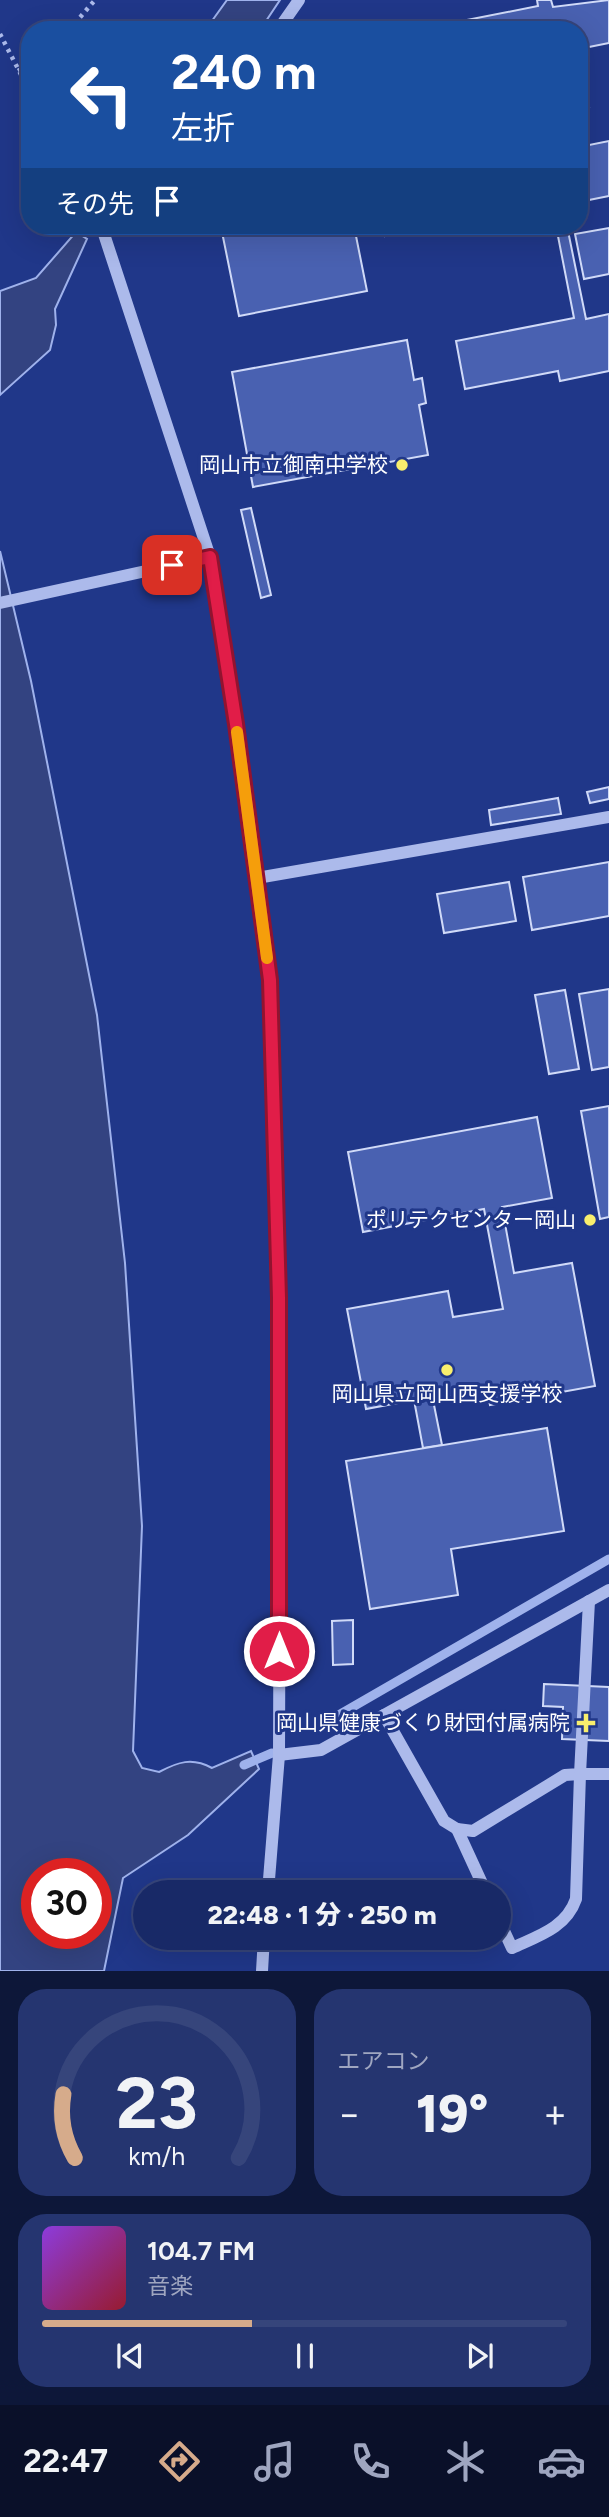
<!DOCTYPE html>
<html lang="ja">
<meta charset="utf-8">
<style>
body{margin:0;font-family:Figtree,"Noto Sans JP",sans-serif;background:#253570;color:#f1f3f6;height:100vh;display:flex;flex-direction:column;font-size:26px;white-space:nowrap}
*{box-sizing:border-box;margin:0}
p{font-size:23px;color:#9fa6c0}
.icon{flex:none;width:38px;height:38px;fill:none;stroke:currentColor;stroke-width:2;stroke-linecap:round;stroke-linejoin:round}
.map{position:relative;height:1971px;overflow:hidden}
.drawer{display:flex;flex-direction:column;gap:18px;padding:18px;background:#0d1739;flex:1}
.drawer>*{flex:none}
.guide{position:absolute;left:21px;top:21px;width:567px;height:214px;border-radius:28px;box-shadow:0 7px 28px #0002,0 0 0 2px #36457b;background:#1a4fa0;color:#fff;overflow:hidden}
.speed{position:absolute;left:21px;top:1858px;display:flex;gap:14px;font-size:35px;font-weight:700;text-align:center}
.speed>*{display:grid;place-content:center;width:91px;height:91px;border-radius:50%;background:#182967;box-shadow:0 7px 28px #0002,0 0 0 2px #36457b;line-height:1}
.speed .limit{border:10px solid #d22;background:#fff;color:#111}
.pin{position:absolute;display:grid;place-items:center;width:60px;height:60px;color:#fff;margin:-30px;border-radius:14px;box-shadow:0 4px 10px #0006}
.me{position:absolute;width:77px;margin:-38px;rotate:0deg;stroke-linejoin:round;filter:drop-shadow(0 0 5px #0008)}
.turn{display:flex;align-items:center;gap:24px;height:147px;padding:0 35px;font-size:32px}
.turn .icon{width:91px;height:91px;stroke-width:2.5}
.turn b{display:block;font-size:49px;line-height:60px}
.then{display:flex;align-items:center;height:66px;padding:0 35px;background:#0003;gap:14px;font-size:26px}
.big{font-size:52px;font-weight:800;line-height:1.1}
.drawer .card{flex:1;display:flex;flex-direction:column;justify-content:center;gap:10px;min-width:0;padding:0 24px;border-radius:28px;background:#253570}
.drawer .dial{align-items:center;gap:0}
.dial svg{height:182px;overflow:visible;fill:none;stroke:#36457b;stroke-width:7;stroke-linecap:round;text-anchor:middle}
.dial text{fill:#f1f3f6;stroke:none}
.song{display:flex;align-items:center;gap:21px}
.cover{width:84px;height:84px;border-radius:10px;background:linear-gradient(135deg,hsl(270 70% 55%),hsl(350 70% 35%))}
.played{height:7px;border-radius:4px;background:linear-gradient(90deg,#d6ab8b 40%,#36457b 40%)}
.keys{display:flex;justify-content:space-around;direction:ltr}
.heat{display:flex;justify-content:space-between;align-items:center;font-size:38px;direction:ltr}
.drawer .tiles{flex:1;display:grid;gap:18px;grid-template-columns:1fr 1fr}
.card:last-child{grid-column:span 2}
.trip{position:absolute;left:133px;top:1880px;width:378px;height:70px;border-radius:35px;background:#182967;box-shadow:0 7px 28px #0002,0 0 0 2px #36457b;font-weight:800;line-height:70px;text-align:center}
.tabs{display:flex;height:112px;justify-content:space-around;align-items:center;background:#0a1029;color:#9fa6c0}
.tabs .icon{width:49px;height:49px}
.tabs .active{color:#d6ab8b}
.tabs b{font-size:32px;color:#f1f3f6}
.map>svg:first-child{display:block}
.water{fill:#334381;stroke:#9fb2ec;stroke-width:2;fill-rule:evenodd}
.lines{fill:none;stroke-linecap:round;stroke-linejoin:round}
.stream{stroke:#9fb2ec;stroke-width:9}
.building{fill:#4961b1;stroke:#d0daf8;stroke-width:2}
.path{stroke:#acbaeb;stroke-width:4.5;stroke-dasharray:3.5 5;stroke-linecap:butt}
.minor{stroke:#acbaeb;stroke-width:12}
.route-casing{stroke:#92132f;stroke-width:18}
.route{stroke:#e11d48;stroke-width:12}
.slow{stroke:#f59e0b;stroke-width:12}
.poi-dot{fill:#f8ee6d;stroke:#203789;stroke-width:2.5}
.labels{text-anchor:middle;stroke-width:6;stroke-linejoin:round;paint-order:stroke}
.poi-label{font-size:21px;fill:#fff;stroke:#203789;text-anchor:end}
</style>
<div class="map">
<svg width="609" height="1971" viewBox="0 0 609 1971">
<rect width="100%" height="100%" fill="#203789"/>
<g class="water">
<polygon points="227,0 280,0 260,30 209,30 209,25"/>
<polygon points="76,232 87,239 55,309 56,325 50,350 0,395 0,291 36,278"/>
<path d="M0 551 31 681 97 1015 125 1263 142 1526 133 1751 142 1768 159 1772C178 1762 192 1757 212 1768L251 1751 259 1769 188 1835 123 1878 104 1971H0ZM37 1874H96V1934H37Z"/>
</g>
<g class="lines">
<g class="stream">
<polyline points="337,1716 609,1559"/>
<polyline points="244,1765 272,1753"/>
</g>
</g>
<g class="building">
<polygon points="537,0 551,0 553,7 609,0 609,43 579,49 579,30 416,30 538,6"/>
<polygon points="579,65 589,107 579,109"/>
<polygon points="609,141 609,196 579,202 579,147"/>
<polygon points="254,226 354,226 367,291 239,316 222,232"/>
<polygon points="383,226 436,226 385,236"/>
<polygon points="556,226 567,226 586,319 609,314 609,371 560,381 558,371 465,389 456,341 574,318"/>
<polygon points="609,228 609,274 584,279 575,234"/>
<polygon points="407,340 414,380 422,378 426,403 419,405 428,455 253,487 232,372"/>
<polygon points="251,508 271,595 261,598 241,510"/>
<polygon points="609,787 609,799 590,803 587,792"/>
<polygon points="558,798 561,814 491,825 489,810"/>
<polygon points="609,862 609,916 532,930 523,877"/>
<polygon points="509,882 516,921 444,933 437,894"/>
<polygon points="609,989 609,1067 592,1070 579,994"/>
<polygon points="565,990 579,1069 549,1074 535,995"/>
<polygon points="609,1106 609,1217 600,1219 581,1111"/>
<polygon points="537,1117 552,1198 502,1207 514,1273 572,1263 595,1386 490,1405 487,1390 433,1400 442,1445 423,1448 414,1400 366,1409 347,1309 448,1291 453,1317 503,1309 484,1209 363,1232 348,1152"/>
<polygon points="547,1428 564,1531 451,1549 458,1595 370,1609 346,1461"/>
<polygon points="353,1620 353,1664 333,1665 332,1621"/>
<polygon points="544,1684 609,1687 609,1741 562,1739 563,1707 543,1706"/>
</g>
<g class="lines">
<g class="path">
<polyline points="69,30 95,0"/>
<polyline points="0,34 30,92"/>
<polyline points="18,71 30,64"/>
</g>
<g class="minor">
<polyline points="278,30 299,0"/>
<polyline points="112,226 103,231 210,557 236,724 270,980 280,1469 279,1755 268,1892"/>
<polyline points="0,603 210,557"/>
<polyline points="257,878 609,817"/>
<polyline points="384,1715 444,1821 457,1829 473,1831 565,1775 580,1774 589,1601"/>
<polyline points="279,1755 321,1750 609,1590"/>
<polyline points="457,1829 486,1892"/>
<path d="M499 1920 512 1948C538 1936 566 1928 576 1899L580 1774H609"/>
<polyline points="262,1971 264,1937"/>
</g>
</g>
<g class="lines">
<defs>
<polyline id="route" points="172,565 210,557 236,724 270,980 279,1298 279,1651"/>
</defs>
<use href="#route" class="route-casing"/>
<use href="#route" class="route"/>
<polyline class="slow" points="237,732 267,958"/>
</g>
<g class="poi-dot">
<circle cx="402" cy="465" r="7"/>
<circle cx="590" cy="1220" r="7"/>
<circle cx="447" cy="1370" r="7"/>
<path d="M582.5 1712.5h7v7h7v7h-7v7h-7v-7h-7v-7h7z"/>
</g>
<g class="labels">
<g class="poi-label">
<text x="388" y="472">岡山市立御南中学校</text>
<text x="576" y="1227">ポリテクセンター岡山</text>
<text x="447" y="1401" text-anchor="middle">岡山県立岡山西支援学校</text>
<text x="570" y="1730">岡山県健康づくり財団付属病院</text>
</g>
</g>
</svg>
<div class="speed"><div class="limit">30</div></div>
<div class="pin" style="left:172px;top:565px;background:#d93025"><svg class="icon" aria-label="arrive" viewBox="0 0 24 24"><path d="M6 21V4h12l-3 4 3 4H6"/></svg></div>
<svg class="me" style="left:279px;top:1651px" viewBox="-20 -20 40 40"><circle r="17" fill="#e11d48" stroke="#fff" stroke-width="3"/><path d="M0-11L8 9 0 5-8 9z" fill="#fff"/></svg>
<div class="trip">22:48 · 1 分 · 250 m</div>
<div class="guide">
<div class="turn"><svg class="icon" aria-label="left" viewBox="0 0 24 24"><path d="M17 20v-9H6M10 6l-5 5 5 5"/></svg><div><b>240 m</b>左折</div></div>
<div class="then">その先<svg class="icon" aria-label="arrive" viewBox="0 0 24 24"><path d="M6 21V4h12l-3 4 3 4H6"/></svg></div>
</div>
</div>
<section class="drawer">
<div class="tiles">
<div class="card dial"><svg viewBox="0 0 100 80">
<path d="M14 69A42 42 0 1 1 86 69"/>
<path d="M14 69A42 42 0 0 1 9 41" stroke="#d6ab8b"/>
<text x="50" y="56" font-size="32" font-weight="700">23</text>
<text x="50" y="72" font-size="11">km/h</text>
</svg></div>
<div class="card"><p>エアコン</p>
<div class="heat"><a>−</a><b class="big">19°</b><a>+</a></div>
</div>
<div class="card">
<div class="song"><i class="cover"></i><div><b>104.7 FM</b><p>音楽</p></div></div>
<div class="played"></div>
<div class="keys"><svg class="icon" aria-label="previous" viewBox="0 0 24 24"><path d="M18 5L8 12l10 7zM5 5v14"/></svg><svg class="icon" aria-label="pause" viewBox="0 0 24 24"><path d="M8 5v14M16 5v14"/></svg><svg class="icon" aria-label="next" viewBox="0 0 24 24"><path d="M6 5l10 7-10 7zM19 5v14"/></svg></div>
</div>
</div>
</section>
<nav class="tabs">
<b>22:47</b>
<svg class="icon active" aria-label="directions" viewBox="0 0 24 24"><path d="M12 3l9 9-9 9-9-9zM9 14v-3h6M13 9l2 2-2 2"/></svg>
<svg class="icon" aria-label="music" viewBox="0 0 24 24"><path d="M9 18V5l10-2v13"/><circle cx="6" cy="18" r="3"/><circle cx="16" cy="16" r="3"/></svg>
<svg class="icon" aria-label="phone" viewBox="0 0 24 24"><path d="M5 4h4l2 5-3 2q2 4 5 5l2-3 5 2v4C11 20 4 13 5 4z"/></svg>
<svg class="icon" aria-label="climate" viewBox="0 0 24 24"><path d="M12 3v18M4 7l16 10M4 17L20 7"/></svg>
<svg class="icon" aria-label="car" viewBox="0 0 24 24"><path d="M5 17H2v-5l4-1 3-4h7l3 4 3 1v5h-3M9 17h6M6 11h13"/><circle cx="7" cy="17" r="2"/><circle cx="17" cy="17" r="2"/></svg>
</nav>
